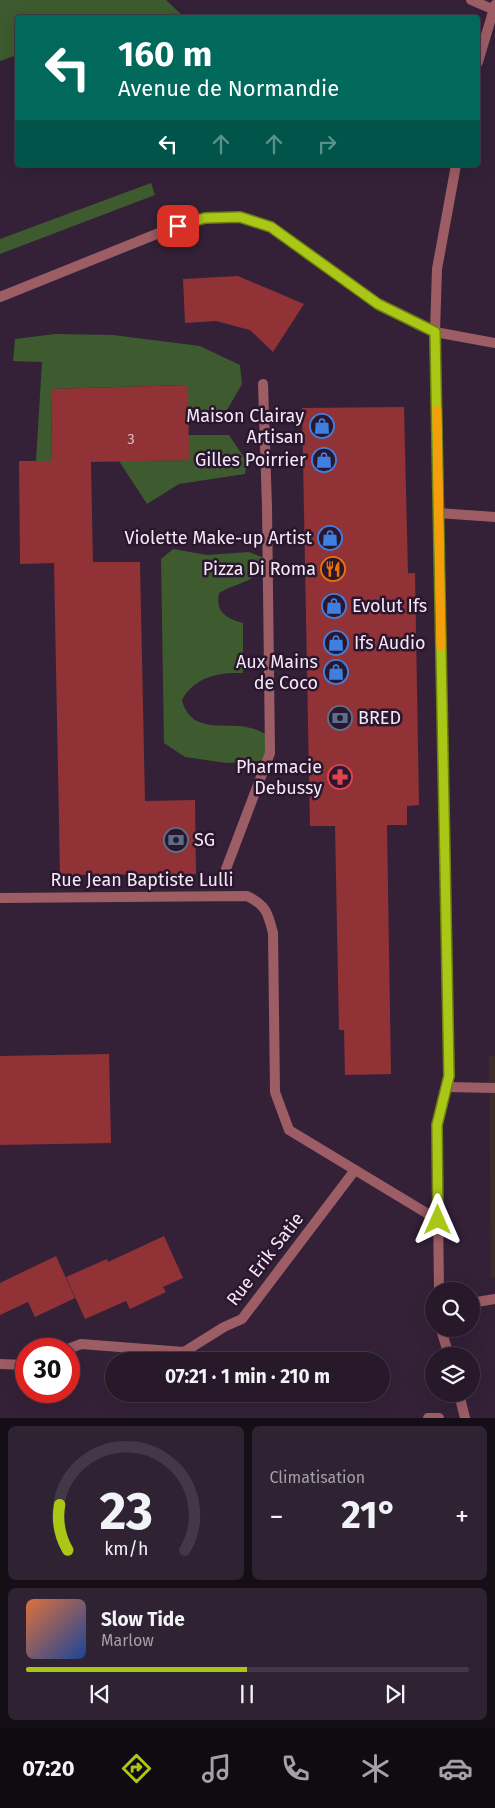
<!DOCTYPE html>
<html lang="fr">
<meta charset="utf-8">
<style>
body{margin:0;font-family:"Fira Sans",sans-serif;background:#2f2232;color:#f1f3f6;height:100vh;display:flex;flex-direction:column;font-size:19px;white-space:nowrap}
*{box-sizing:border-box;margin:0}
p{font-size:16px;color:#a4a0a8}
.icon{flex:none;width:28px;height:28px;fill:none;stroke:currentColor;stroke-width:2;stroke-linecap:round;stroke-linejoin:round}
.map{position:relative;height:1418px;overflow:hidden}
.panel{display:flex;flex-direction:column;gap:8px;padding:8px;background:#150e17;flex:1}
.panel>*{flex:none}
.banner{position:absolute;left:15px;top:15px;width:465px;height:152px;border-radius:5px;box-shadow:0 5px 20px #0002,0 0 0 1px #433847;background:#00695c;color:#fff;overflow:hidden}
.fabs{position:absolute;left:425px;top:1282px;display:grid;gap:10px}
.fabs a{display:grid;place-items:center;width:55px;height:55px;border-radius:50%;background:#27192a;box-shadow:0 5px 20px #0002,0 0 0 1px #433847;font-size:25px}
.speed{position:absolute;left:15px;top:1338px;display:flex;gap:10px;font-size:25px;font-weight:700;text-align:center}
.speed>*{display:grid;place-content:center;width:65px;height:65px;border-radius:50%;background:#27192a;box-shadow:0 5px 20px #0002,0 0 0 1px #433847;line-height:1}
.speed .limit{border:8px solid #d22;background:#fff;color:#111}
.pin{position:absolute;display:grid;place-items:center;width:42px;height:42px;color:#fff;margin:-21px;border-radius:10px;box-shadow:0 2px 8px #0006}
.me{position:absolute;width:55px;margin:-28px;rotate:0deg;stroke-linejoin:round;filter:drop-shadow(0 0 4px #0008)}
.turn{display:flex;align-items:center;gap:18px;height:105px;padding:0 20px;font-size:22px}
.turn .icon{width:65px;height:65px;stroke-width:2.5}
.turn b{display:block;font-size:35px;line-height:42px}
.lanes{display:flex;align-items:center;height:48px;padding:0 20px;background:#0003;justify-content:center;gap:25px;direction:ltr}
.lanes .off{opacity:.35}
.big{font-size:38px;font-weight:700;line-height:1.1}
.panel .widget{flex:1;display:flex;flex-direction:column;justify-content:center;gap:8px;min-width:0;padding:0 18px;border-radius:8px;background:#2f2232}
.panel .dial{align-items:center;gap:0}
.dial svg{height:130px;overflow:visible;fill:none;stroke:#433847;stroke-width:7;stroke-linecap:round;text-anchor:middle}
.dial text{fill:#f1f3f6;stroke:none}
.song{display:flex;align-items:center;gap:15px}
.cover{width:60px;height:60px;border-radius:8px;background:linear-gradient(135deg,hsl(20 70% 55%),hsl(220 70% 35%))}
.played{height:5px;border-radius:2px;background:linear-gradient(90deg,#aac717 50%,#433847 50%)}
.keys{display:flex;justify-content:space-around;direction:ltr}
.heat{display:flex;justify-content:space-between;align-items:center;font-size:28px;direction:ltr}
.panel .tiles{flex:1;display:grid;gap:8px;grid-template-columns:1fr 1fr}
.widget:last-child{grid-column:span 2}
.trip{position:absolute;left:105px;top:1352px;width:285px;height:50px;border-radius:25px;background:#27192a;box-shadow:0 5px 20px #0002,0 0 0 1px #433847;font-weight:700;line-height:50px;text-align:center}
.tabs{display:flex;height:80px;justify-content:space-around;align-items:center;background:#100a11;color:#a4a0a8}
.tabs .icon{width:35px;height:35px}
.tabs .active{color:#aac717}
.tabs b{font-size:22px;color:#f1f3f6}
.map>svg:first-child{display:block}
.education{fill:#3f2b27}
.green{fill:#3d5b2e}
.building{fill:#903236}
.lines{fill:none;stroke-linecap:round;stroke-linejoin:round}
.lane{stroke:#9d5d65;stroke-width:10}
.street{stroke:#9d5d65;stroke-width:10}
.route-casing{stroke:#6e810f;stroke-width:12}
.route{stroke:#aac717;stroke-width:9}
.slow{stroke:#f59e0b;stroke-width:9}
.labels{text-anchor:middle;stroke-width:5;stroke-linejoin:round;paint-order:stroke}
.number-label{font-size:15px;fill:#dbbac7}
.poi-label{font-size:18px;fill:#f4e8f7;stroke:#2a172e;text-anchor:end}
.street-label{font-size:18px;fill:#f4e8f7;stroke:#2a172e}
</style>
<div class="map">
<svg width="495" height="1418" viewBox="0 0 495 1418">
<rect width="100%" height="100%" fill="#342138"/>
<polygon class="education" points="489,1056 495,1056 495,1277 491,1278"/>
<g class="green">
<polygon points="0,0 166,0 183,16 18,18 17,55 0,61"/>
<polygon points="151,183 155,195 0,254 0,239"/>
<polygon points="55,334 113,335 200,346 240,365 242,384 227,410 188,410 187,385 51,389 52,461 36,461 42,362 13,361 15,339"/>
<polygon points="188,435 229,435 247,462 245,474 179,484 147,504 119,461 188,460"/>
<path d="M173 549 207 555 249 552 262 557 263 569C251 583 236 583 219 593 215 612 226 618 243 623V673C218 672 194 677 182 700 191 736 227 721 251 728 256 729 261 732 266 734L268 748 262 761 227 763 185 757 164 743 161 559Z"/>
</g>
<g class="building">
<polygon points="238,276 304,304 273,352 250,330 216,321 185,323 183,279"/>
<polygon points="188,385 189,460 91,462 93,562 140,562 145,801 195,800 196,874 60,875 54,563 20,564 19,461 52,461 51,389"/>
<polygon points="404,407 408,573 415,573 419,805 407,806 407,825 387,825 391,1074 345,1075 344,1030 339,1030 335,826 310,826 302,408"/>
<polygon points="109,1054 111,1143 0,1145 0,1056"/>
<polygon points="164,1236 183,1278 163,1287 166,1292 130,1309 126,1301 85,1319 66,1277 107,1259 108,1262"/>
<polygon points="56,1256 75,1298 35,1317 28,1302 0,1315 0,1283"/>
</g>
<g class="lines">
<g class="lane">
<polyline points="446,1087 495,1088"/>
<polyline points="471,1303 495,1299"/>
</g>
<g class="street">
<polyline points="471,0 492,9"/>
<polyline points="478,62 495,5"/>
<polyline points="0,297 164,231 205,218 240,217 271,227 378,304 435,332 495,343"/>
<polyline points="438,513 495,517"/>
<polyline points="226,869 270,753 267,507 263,384"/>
<path d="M0 898 247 896C266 905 268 913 273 933L275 1092 289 1130 438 1220"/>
<polyline points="439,1291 437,1125 449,1076 435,332 437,269 456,165"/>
<polyline points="441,1329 449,1356"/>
<polyline points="68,1349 81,1344 184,1352 224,1327 242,1319 355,1170"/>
<polyline points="0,1364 26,1365"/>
<polyline points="459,1394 465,1418"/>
<polyline points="428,1418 439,1418"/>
</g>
</g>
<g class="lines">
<defs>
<polyline id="route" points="178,226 205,218 240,217 271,227 378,304 435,332 449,1076 437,1125 438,1220"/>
</defs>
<use href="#route" class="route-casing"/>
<use href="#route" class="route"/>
<polyline class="slow" points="437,410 441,646"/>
</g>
<defs>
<symbol id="shop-ring" viewBox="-11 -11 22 22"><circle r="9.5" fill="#2a172e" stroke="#3f7fe0" stroke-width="1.5"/><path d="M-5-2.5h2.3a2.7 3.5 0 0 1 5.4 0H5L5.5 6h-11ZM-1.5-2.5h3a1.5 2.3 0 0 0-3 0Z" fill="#3f7fe0"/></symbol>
<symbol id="restaurant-ring" viewBox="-11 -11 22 22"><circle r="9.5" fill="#2a172e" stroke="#e8710a" stroke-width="1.5"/><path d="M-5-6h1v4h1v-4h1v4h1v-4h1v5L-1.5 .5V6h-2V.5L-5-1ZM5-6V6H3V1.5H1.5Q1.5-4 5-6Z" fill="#e8710a"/></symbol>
<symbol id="bank-ring" viewBox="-11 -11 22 22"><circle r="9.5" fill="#2a172e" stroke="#5c6f8a" stroke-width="1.5"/><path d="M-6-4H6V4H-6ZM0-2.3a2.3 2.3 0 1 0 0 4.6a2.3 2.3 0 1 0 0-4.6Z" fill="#5c6f8a"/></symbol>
<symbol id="pharmacy-ring" viewBox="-11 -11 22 22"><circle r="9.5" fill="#2a172e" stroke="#e0444e" stroke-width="1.5"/><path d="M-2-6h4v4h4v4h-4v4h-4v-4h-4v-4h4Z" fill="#e0444e"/></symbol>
</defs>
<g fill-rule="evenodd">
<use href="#shop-ring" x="308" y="412" width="28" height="28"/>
<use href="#shop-ring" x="310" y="446" width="28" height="28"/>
<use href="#shop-ring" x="316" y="524" width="28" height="28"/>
<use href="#restaurant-ring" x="319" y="555" width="28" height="28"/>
<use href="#shop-ring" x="320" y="592" width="28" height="28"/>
<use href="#shop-ring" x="322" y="629" width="28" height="28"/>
<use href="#shop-ring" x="322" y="658" width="28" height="28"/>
<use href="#bank-ring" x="326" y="704" width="28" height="28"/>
<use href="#pharmacy-ring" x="326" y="763" width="28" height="28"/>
<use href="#bank-ring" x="162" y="826" width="28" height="28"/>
</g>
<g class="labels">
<g class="number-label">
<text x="131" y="444">3</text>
</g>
<g class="poi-label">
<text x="304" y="422">Maison Clairay<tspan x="304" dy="21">Artisan</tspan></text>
<text x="306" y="466">Gilles Poirrier</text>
<text x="312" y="544">Violette Make-up Artist</text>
<text x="316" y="575">Pizza Di Roma</text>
<text x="352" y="612" text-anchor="start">Evolut Ifs</text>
<text x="354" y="649" text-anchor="start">Ifs Audio</text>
<text x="318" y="668">Aux Mains<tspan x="318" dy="21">de Coco</tspan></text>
<text x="358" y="724" text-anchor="start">BRED</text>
<text x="322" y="773">Pharmacie<tspan x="322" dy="21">Debussy</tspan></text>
<text x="194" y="846" text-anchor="start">SG</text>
</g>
<g class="street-label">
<text x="142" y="886">Rue Jean Baptiste Lulli</text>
<text transform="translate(265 1259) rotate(-52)" y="6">Rue Erik Satie</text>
</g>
</g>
</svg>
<div class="fabs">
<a><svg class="icon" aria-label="search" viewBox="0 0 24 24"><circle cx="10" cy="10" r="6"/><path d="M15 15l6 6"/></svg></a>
<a><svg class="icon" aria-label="layers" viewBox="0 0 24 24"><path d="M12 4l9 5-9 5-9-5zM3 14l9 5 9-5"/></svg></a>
</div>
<div class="speed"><div class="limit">30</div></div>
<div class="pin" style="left:178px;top:226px;background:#d93025"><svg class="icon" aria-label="arrive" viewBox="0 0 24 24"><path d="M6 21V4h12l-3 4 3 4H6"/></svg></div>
<svg class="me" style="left:438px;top:1220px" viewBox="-20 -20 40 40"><path d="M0-17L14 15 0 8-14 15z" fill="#aac717" stroke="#fff" stroke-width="4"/></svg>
<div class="trip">07:21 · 1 min · 210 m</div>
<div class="banner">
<div class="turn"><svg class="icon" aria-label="left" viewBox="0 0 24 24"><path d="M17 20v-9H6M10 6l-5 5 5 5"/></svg><div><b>160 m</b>Avenue de Normandie</div></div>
<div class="lanes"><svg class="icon" aria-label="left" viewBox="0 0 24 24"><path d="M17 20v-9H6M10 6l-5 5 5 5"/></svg><svg class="icon off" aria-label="ahead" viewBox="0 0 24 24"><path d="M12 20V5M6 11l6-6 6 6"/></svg><svg class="icon off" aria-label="ahead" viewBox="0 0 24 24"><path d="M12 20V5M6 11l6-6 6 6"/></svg><svg class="icon off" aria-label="right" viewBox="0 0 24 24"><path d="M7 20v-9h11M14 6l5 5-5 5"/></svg></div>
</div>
</div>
<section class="panel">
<div class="tiles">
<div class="widget dial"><svg viewBox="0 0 100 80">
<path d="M14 69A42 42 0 1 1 86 69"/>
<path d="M14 69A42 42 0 0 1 9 41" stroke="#aac717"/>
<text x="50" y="56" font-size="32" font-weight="700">23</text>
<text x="50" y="72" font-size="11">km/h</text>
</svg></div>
<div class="widget"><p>Climatisation</p>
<div class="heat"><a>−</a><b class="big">21°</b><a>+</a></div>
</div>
<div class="widget">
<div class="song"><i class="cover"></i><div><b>Slow Tide</b><p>Marlow</p></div></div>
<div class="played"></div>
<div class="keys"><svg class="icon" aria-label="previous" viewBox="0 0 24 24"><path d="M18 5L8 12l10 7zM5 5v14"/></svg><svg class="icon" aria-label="pause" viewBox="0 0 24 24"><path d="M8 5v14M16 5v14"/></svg><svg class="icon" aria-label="next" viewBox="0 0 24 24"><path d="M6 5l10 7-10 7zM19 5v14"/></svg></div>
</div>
</div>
</section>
<nav class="tabs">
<b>07:20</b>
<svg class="icon active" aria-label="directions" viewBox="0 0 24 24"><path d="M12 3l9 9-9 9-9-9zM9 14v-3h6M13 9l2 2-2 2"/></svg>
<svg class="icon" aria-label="music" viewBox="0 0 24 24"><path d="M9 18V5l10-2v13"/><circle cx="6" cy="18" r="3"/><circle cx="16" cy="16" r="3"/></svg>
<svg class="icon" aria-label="phone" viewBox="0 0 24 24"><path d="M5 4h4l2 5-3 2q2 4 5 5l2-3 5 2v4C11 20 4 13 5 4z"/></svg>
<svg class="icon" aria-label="climate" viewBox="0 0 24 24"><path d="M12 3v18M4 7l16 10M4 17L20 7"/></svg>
<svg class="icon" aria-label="car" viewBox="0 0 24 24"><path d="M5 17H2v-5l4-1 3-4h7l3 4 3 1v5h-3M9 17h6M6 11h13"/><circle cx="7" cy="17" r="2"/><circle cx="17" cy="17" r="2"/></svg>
</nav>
